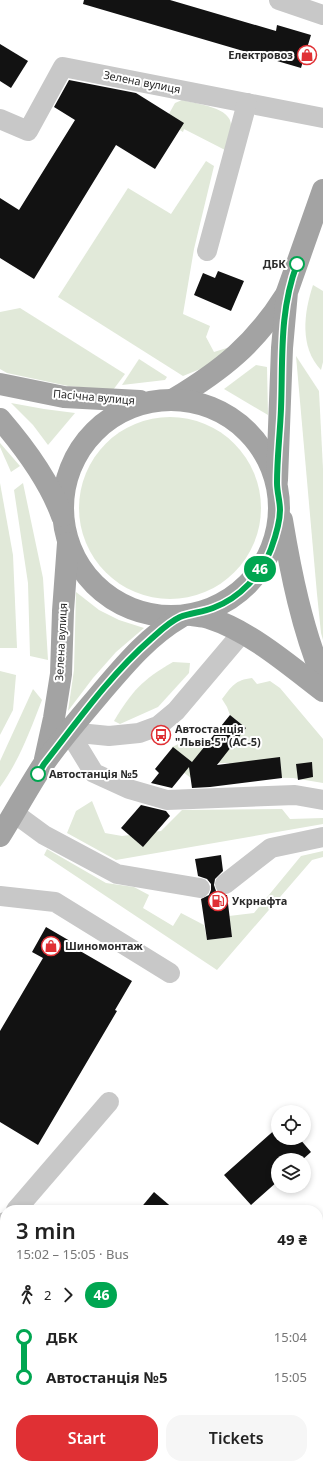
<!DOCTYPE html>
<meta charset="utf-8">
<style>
:root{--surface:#fff;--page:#f6f6f6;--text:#222;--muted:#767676;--accent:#e03034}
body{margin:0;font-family:"Noto Sans",sans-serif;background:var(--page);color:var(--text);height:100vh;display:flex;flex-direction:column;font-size:15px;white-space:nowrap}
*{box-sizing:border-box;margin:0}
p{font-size:13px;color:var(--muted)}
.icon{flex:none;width:22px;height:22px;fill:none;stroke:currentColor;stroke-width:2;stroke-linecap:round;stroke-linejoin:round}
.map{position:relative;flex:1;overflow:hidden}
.side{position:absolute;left:0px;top:1205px;width:323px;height:264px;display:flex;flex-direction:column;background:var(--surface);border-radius:16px 16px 0 0;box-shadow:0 2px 6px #0003}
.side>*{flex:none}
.badge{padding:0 8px;border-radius:13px;font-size:14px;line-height:26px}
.fabs{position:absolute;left:271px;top:1105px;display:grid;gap:8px}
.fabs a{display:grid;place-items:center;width:40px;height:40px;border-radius:50%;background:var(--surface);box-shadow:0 2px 6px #0003;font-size:20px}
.map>.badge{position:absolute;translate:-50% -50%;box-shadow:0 0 0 2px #fff}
.legs{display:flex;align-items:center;gap:6px;height:44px;padding:0 16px;font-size:13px}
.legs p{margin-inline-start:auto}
.head{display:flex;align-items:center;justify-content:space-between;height:68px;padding:0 16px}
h1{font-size:22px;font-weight:600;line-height:30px}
.cta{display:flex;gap:8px;margin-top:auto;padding:8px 16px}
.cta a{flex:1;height:46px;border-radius:16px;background:var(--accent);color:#fff;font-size:16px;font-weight:600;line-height:46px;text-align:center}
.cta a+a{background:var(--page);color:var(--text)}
ul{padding:0 16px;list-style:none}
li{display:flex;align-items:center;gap:14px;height:40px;font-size:15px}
li i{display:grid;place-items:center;width:6px;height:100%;margin:0 5px;background:currentColor}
li i::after{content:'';width:10px;height:10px;margin:-5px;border:3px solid;border-radius:50%;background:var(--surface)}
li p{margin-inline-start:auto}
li:first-child i{background:linear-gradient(#0000 50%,currentColor 0)}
li:last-child i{background:linear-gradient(currentColor 50%,#0000 0)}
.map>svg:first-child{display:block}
.green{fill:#e1e9d9}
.building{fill:#121212}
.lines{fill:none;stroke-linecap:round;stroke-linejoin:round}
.minor{stroke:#c8c8c8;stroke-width:20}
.major{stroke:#a3a3a3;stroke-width:22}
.line-1-casing{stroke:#fff;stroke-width:9}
.line-1{stroke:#00a651;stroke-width:6}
.stop-1-dot{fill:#fff;stroke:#00a651;stroke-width:2}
.labels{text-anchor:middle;stroke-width:4;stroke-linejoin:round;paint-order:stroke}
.poi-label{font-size:11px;font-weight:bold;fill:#2b2b2b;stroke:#fff;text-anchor:start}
.street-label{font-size:11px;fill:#2b2b2b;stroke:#fff}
.stop-label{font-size:11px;font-weight:bold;fill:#2b2b2b;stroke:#fff;text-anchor:end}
</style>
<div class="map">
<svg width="323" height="1469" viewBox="0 0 323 1469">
<rect width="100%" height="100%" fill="#fff"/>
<!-- green -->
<g class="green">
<path d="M 182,100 C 196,104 232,107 231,126 C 231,134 227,143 225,150 L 184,129 L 183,132 L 165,121 L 175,103 Z"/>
<path d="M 206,161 L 214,166 L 194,249 L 183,314 L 210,326 L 206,337 L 214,352 L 230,347 L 220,361 L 183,376 L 58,297 L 128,188 L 171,214 Z"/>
<path d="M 313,285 L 323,291 L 323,362 L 321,370 C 299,347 304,312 313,285 Z"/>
<path d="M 20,308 L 125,374 L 113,390 L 68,386 L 7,373 L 0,369 L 0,312 Z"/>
<path d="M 296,356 L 319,391 L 323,469 L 323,640 L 321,633 L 317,594 Z"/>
<path d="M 139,359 L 167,377 L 165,380 L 122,385 Z"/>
<path d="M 256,365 L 267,367 L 268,415 L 224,389 Z"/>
<path d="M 11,403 L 44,409 L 75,413 L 48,445 L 33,425 Z"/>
<circle cx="170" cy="508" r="91"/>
<path d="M 0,443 L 20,466 L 11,472 L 0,447 Z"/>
<path d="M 0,483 L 13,555 L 17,648 L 0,648 Z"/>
<path d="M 23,483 L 43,578 L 48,660 L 30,656 L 28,583 L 14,490 Z"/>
<path d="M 76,592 L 99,610 L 119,620 L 144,628 L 116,652 L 93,678 L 68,711 L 74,670 Z"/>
<path d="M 173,662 L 190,663 L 189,673 L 158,707 L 120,724 L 114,721 C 132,691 142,680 173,662 Z"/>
<path d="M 0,671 L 16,675 L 13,710 L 0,735 Z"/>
<path d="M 252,678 L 257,684 L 270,681 L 280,688 L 323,739 L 323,783 L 293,778 L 232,777 L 229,763 L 218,763 L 195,781 C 181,770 172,767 172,747 L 187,740 L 197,744 L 203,749 L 225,738 L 235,742 L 246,728 L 230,715 L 227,707 L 222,699 C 232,686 235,680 252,678 Z"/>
<path d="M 33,689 L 42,700 C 30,731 19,761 0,787 L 0,761 Z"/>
<path d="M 92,801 L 105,833 L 122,836 L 161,831 L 182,810 L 282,809 L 290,819 L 323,818 L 323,824 L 116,860 L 67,833 L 76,811 Z"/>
<path d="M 47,849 L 106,883 L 134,887 L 149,895 L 143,908 L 173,926 L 181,913 L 204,925 L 207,940 L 232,937 L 229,916 L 254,913 L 301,856 L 323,851 L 323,857 L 312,860 L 217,970 L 44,855 Z"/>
<path d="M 318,1305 L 323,1311 L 323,1469 L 270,1469 L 274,1464 L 318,1464 Z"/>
</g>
<!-- building -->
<g class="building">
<path d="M 84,0 L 170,0 L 276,31 L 277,25 L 311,35 L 301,68 L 83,4 Z"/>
<path d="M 0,44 L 28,61 L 11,88 L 0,81 Z"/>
<path d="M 69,80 L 136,93 L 184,123 L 155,169 L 116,145 L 34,279 L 0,258 L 0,198 L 19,210 L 75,120 L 54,107 Z"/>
<path d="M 218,271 L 244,281 L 231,311 L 194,295 L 203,273 L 215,278 Z"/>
<path d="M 230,715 L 246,728 L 217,765 L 280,757 L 282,778 L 210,787 L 192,788 L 189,767 L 172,788 L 151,783 L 159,773 L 155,769 L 173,747 L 192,762 Z"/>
<path d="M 312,762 L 313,777 L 298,780 L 296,764 Z"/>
<path d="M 141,805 L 166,811 L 170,816 L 143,847 L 121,828 Z"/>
<path d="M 221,855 L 223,871 L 215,879 L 214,885 L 216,891 L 221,895 L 227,895 L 232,937 L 207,940 L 201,899 L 209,895 L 211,890 L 211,884 L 207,879 L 198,876 L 195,859 Z"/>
<path d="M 46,927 L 70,941 L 68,944 L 132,981 L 115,1010 L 117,1011 L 38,1145 L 0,1122 L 0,1031 L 43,958 L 32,952 Z"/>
<path d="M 278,1127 L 278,1138 L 299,1138 L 311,1152 L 302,1160 L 278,1160 L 278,1181 L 251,1205 L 224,1175 Z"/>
<path d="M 154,1192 L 175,1210 L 139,1210 Z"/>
</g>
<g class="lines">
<!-- minor -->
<g class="minor">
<path d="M 279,0 L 323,15"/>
<path d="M 0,119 L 28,131 L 63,67 L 323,118"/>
<path d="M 207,251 L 247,103"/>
<path d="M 69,732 L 94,773 L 129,789 L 167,800 L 295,795 L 323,800"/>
<path d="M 69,732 L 109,736 L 139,733 L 158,726 L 176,711 L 242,633"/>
<path d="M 14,813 L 44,835 L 117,874 L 200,888"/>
<path d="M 225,884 L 271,848 L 323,837"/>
<path d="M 0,896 L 55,902 L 170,973"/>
<path d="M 16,1210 L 109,1102"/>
<path d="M 0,1228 L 5,1222"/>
<path d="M 0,1412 L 5,1416"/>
<path d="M 61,1464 L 67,1469"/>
<path d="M 152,1469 L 159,1464"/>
</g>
<!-- major -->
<g class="major">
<path d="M 0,384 L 64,397 L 140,401"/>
<path d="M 174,399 C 222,370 255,344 285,296"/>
<circle cx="171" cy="508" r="108"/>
<path d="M 0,419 C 25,448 49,480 62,516"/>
<path d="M 277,480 L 282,348 L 287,292 L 323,190"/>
<path d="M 282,520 C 291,574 302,628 323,679"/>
<path d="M 191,615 C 197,616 203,616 209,618 C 250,631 289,665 323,691"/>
<path d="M 45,759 L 54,718 L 61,674 L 63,611 L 68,543"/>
<path d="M 0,836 C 15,812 28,788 43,765 C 60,740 84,713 104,689 C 127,662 150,635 181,617"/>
</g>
</g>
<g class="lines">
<defs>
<path id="line-1" d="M 38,774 L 44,764 C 77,722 110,675 151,639 C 160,631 169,622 180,617 C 190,613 203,612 213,608 C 240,598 261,575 271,549 C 275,538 280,522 280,510 C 280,501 277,492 277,483 C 277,458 280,434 281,409 C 283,359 279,312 297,264"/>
</defs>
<!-- line-1 casing -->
<use href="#line-1" class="line-1-casing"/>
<!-- line-1 -->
<use href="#line-1" class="line-1"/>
</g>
<!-- icons -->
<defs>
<symbol id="shop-ring" viewBox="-11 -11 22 22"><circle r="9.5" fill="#fff" stroke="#e03034" stroke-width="1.5"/><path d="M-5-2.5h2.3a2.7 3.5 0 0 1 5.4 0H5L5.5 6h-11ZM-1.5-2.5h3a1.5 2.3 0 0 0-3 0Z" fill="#e03034"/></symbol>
<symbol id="bus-ring" viewBox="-11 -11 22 22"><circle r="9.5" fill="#fff" stroke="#e03034" stroke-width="1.5"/><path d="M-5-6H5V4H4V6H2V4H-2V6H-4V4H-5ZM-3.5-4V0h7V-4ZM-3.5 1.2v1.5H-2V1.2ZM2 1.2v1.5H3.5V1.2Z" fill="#e03034"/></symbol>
<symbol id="fuel-ring" viewBox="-11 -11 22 22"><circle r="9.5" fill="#fff" stroke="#e03034" stroke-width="1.5"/><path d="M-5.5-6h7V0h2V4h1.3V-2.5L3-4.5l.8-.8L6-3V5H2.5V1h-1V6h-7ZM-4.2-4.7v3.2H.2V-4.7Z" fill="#e03034"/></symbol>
</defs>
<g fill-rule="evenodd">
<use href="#shop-ring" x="296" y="44" width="22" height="22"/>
<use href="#bus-ring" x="150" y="724" width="22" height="22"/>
<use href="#fuel-ring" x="207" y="890" width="22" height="22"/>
<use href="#shop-ring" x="40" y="935" width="22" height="22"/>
</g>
<!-- markers -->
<g class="stop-1-dot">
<circle cx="297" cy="264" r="7"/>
<circle cx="38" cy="774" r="7"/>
</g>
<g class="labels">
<!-- poi labels -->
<g class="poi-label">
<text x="293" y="59" text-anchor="end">Електровоз</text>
<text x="175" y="733">Автостанція<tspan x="175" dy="13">"Львів-5" (АС-5)</tspan></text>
<text x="232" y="905">Укрнафта</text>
<text x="65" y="950">Шиномонтаж</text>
</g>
<!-- street labels -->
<g class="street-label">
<text transform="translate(142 82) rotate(11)" y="4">Зелена вулиця</text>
<text transform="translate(94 397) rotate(5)" y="4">Пасічна вулиця</text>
<text transform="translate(61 642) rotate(-87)" y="4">Зелена вулиця</text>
</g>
<!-- stop labels -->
<g class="stop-label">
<text x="286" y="268">ДБК</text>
<text x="49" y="778" text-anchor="start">Автостанція №5</text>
</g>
</g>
</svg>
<div class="fabs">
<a><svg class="icon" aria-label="locate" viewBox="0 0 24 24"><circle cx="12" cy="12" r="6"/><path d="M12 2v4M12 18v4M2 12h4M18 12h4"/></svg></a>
<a><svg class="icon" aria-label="layers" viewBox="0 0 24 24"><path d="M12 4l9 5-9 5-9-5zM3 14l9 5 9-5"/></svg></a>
</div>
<b class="badge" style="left:260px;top:569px;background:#00a651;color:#fff">46</b>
<section class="side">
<div class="head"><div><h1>3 min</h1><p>15:02 – 15:05 · Bus</p></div><b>49 ₴</b></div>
<div class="legs"><svg class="icon" aria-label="walk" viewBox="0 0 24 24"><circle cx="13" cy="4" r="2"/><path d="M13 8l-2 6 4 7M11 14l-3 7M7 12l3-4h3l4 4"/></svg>2<svg class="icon" aria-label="forward" viewBox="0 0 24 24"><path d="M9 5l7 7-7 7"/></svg><b class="badge" style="background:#00a651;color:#fff">46</b></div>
<ul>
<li><i style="color:#00a651"></i><b>ДБК</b><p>15:04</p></li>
<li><i style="color:#00a651"></i><b>Автостанція №5</b><p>15:05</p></li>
</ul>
<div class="cta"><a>Start</a><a>Tickets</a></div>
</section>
</div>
